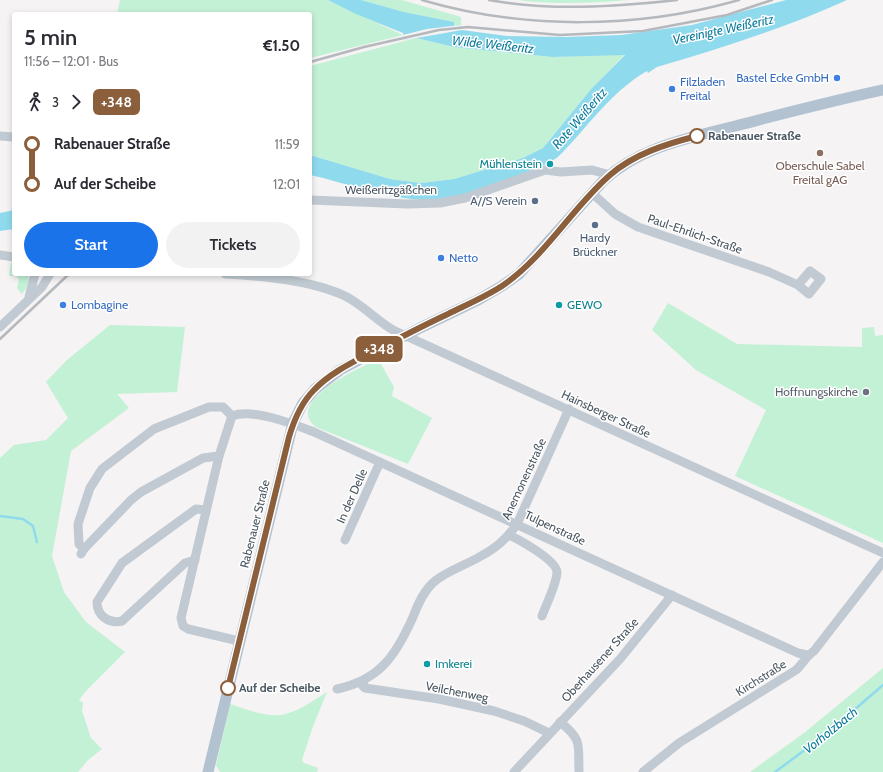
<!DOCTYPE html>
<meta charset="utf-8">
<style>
:root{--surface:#fff;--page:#f2f2f3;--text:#2b2b33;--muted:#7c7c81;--accent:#1a73e8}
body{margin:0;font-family:Cabin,sans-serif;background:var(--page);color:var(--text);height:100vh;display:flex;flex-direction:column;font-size:15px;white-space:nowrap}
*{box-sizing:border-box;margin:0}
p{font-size:13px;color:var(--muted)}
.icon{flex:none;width:22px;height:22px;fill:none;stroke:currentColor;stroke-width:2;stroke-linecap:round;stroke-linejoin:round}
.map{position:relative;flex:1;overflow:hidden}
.sheet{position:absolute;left:12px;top:12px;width:300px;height:264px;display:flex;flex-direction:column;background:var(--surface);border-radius:4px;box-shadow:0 2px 6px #0003}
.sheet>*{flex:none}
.badge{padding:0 8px;border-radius:6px;font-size:14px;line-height:26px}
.map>.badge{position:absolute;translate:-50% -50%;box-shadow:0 0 0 2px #fff}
.legs{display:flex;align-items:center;gap:6px;height:44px;padding:0 12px;font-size:13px}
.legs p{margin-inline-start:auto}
.overview{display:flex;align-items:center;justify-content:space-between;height:68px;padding:0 12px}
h1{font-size:22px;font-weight:600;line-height:30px}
.button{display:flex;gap:8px;margin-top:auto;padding:8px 12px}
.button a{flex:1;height:46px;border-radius:24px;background:var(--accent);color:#fff;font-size:16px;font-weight:600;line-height:46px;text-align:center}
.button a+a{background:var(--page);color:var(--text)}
ul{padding:0 12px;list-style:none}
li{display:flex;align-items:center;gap:14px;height:40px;font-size:15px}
li i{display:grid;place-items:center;width:6px;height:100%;margin:0 5px;background:currentColor}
li i::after{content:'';width:10px;height:10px;margin:-5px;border:3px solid;border-radius:50%;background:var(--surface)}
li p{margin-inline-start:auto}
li:first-child i{background:linear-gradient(#0000 50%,currentColor 0)}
li:last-child i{background:linear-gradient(currentColor 50%,#0000 0)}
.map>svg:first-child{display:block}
.green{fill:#c3f1d5}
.water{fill:#90daee}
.pier{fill:#f5f3f3}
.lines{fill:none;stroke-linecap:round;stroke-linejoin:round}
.stream{stroke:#90daee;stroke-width:2.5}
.minor{stroke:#c1cad2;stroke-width:9}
.major{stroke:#b3c2d1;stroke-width:11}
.rail{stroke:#b5b8bd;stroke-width:2.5}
.line-1-casing{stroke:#fff;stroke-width:9}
.line-1{stroke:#8b5e3c;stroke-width:6}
.shop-dot{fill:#3f7fe0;stroke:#fff;stroke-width:1.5}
.stop-1-dot{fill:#fff;stroke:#8b5e3c;stroke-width:2}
.education-dot{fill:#8d6e63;stroke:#fff;stroke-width:1.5}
.culture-dot{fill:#0f9aa8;stroke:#fff;stroke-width:1.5}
.service-dot{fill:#5c6f8a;stroke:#fff;stroke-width:1.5}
.worship-dot{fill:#6b7280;stroke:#fff;stroke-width:1.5}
.labels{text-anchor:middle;stroke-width:3;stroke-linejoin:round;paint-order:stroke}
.shop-label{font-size:12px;fill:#366cbe;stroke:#fff;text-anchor:start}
.stop-label{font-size:12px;font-weight:bold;fill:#4a5661;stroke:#fff;text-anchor:start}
.culture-label{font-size:12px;fill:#0d838f;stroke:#fff;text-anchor:start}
.education-label{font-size:12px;fill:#785e54;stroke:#fff}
.street-label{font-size:12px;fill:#4a5661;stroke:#fff}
.service-label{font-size:12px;fill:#4e5e75;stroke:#fff;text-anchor:end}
.worship-label{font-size:12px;fill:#5b616d;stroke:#fff;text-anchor:end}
.water-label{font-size:13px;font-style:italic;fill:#0c7c9b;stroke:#fff}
</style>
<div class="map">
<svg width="883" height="772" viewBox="0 0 883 772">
<rect width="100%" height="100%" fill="#f5f3f3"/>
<!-- green -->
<g class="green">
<path d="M 120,0 L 328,0 L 403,35 L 310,58 L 310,14 L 117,14 Z"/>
<path d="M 361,0 L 402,0 L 461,17 L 461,25 L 454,26 L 454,22 L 404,12 Z"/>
<path d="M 518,0 L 629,0 C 592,3 555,5 518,0 Z"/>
<path d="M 416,38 L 454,47 L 552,57 L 625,54 L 592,88 L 543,148 L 523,158 L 454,179 L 421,183 L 390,179 L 310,155 L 310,66 Z"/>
<path d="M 11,263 L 14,264 L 14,274 L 28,274 C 30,282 27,288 22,294 L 17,288 L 19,279 L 16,276 L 9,276 Z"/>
<path d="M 668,303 L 737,344 L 862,347 L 862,328 L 874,327 L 875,336 L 883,335 L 883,543 L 735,476 L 766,410 L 696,370 L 652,330 Z"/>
<path d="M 110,325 L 185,327 L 177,392 L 117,394 L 129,408 L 71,451 L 52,556 L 64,592 L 86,622 L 125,652 L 85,692 L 79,700 L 83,703 L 82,711 L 91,738 L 102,749 L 88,760 L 78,772 L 0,772 L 0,458 L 14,445 L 46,440 L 68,418 L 46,382 L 67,360 Z"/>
<path d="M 378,359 L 394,387 L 392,396 L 432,418 L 408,464 L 316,427 C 283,401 362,367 378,359 Z"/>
<path d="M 883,668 L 883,772 L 750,772 L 804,733 Z"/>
<path d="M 327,692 L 312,729 L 302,760 L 304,763 L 318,768 L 317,772 L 220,772 L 216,765 L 230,704 C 279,721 284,720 327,692 Z"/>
</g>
<!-- water -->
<g class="water">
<path d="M 328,0 L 361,0 L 404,12 L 454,22 L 454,26 L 461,25 L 462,30 L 507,36 L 566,37 L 621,35 L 692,25 L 786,0 L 847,0 C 785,28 722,48 657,67 L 648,73 L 647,71 C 611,92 590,124 562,153 C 551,165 531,170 516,176 C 491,187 465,196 438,199 C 400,204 348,183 310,175 L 310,155 L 390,179 L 421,183 L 454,179 L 523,158 L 543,148 L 592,88 L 625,55 L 552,57 L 454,47 L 416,38 L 405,40 L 403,33 L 356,14 Z"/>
<path d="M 14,210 L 14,229 L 0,231 L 0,213 Z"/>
</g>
<!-- pier -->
<path class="pier" d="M 461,25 L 462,30 L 405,40 L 403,35 L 427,29 Z"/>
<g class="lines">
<!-- stream -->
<g class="stream">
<path d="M 0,516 L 23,519 L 33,526 L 37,542"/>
<path d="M 775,772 L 825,735 L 883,685"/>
</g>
<!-- minor -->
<g class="minor">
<path d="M 0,136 L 14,137"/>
<path d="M 592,193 L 615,214 L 638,227 L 769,272 L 798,285 L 809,294 L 821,279 L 810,271 L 798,285"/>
<path d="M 310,200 L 408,204 L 440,203 L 465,198 L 545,170 L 561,172 L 592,170 L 610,175"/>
<path d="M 0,255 L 14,257"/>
<path d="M 225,274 C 262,276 311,280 345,296 C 363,305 376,320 393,330 L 883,553"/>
<path d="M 29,297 L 35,274"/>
<path d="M 0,327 L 42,287 L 50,274"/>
<path d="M 509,535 C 520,540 556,560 557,572 C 557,583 546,605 542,616"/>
<path d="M 345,540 L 380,462"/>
<path d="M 84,549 L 79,544 L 78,524 L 90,488 L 102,469 L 154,429 L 209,407 L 223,407 L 232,416"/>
<path d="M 81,554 L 84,549 L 131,500 L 141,492 L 203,458 L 219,456"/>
<path d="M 195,560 L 185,563 L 122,621 C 109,624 97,616 97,602 L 122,563 L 196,509 L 206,510"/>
<path d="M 239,641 L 188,629 L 183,626 L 181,618 L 219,456 L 232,416 C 253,408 293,424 314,432 L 798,653 L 807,655"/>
<path d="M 364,681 L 362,685 L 365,688 L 439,699 L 494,711 L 524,721 L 549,733"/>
<path d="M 337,689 C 380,680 396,655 413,617 C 418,604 424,590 435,581 C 449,570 466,565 481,556 C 495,549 508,537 517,524 L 569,409"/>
<path d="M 560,722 C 583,740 578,745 579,772"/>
<path d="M 514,772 L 620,659 L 672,595"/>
<path d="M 643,772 L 679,743 L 796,670 C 803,664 806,656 814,651 L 883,562"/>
</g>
<!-- major -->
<path class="major" d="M 208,772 L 293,423 L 303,403 L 315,389 L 340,370 L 420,328 L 478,300 L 502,286 L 519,274 L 603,181 C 642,145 694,137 743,124 C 790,112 836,100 883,90"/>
<!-- rail -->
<g class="rail">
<path d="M 422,0 C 523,30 638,29 739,0"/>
<path d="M 489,0 C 551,11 614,7 677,0"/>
<path d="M 310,62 L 364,47 L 439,30 L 468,27 L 560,35 L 643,31 L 727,15 L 772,0"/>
<path d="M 0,339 L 69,274"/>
</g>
</g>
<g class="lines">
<defs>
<path id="line-1" d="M 228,688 L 289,437 C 294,420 301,403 314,390 C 329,374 351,363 370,353 C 396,340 422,326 448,314 C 466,305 485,297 502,286 C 545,257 571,209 610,175 C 634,154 666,144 697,136"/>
</defs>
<!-- line-1 casing -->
<use href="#line-1" class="line-1-casing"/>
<!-- line-1 -->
<use href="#line-1" class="line-1"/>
</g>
<!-- markers -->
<g class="shop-dot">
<circle cx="837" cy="78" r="4"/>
<circle cx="672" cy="89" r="4"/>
<circle cx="441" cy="258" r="4"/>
<circle cx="63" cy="305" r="4"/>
</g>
<g class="stop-1-dot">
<circle cx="697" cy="136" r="7"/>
<circle cx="228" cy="688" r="7"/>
</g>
<circle class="education-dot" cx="820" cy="153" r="4"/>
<g class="culture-dot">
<circle cx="550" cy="164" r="4"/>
<circle cx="559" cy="305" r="4"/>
<circle cx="427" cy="664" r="4"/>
</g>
<g class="service-dot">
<circle cx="535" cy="201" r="4"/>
<circle cx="595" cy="225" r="4"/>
</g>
<circle class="worship-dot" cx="866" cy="392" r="4"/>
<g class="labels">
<!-- shop labels -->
<g class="shop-label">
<text x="829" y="82" text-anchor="end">Bastel Ecke GmbH</text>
<text x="680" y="86">Filzladen<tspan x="680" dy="14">Freital</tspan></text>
<text x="449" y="262">Netto</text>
<text x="71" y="309">Lombagine</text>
</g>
<!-- stop labels -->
<g class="stop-label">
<text x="708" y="140">Rabenauer Straße</text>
<text x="239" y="692">Auf der Scheibe</text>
</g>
<!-- culture labels -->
<g class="culture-label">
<text x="542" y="168" text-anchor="end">Mühlenstein</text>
<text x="567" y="309">GEWO</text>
<text x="435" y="668">Imkerei</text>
</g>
<!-- education labels -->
<g class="education-label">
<text x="820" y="170">Oberschule Sabel<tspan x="820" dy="14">Freital gAG</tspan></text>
</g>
<!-- street labels -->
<g class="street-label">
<text x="391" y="194">Weißeritzgäßchen</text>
<text transform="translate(695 234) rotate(19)" y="4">Paul-Ehrlich-Straße</text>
<text transform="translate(606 414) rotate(25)" y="4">Hainsberger Straße</text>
<text transform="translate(524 479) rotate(-65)" y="4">Anemonenstraße</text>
<text transform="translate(352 496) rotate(-66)" y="4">In der Delle</text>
<text transform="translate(255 524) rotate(-76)" y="4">Rabenauer Straße</text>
<text transform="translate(555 528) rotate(25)" y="4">Tulpenstraße</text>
<text transform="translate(600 660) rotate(-48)" y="4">Oberhausener Straße</text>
<text transform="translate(761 678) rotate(-32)" y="4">Kirchstraße</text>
<text transform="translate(457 692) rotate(11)" y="4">Veilchenweg</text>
</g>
<!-- service labels -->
<g class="service-label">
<text x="527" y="205">A//S Verein</text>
<text x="595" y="242" text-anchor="middle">Hardy<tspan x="595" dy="14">Brückner</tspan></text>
</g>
<!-- worship labels -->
<g class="worship-label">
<text x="858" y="396">Hoffnungskirche</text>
</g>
<!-- water labels -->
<g class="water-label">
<text transform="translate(723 29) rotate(-12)" y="5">Vereinigte Weißeritz</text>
<text transform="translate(493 44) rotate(6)" y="5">Wilde Weißeritz</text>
<text transform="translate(579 118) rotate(-49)" y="5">Rote Weißeritz</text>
<text transform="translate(830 730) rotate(-39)" y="5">Vorholzbach</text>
</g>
</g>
</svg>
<b class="badge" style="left:379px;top:349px;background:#8b5e3c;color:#fff">+348</b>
<section class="sheet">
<div class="overview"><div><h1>5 min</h1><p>11:56 – 12:01 · Bus</p></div><b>€1.50</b></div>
<div class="legs"><svg class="icon" aria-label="walk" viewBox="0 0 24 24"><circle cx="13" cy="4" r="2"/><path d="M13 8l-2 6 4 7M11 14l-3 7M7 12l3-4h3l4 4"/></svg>3<svg class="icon" aria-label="forward" viewBox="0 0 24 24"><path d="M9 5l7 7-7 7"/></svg><b class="badge" style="background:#8b5e3c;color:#fff">+348</b></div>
<ul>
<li><i style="color:#8b5e3c"></i><b>Rabenauer Straße</b><p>11:59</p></li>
<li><i style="color:#8b5e3c"></i><b>Auf der Scheibe</b><p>12:01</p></li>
</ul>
<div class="button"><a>Start</a><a>Tickets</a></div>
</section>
</div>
